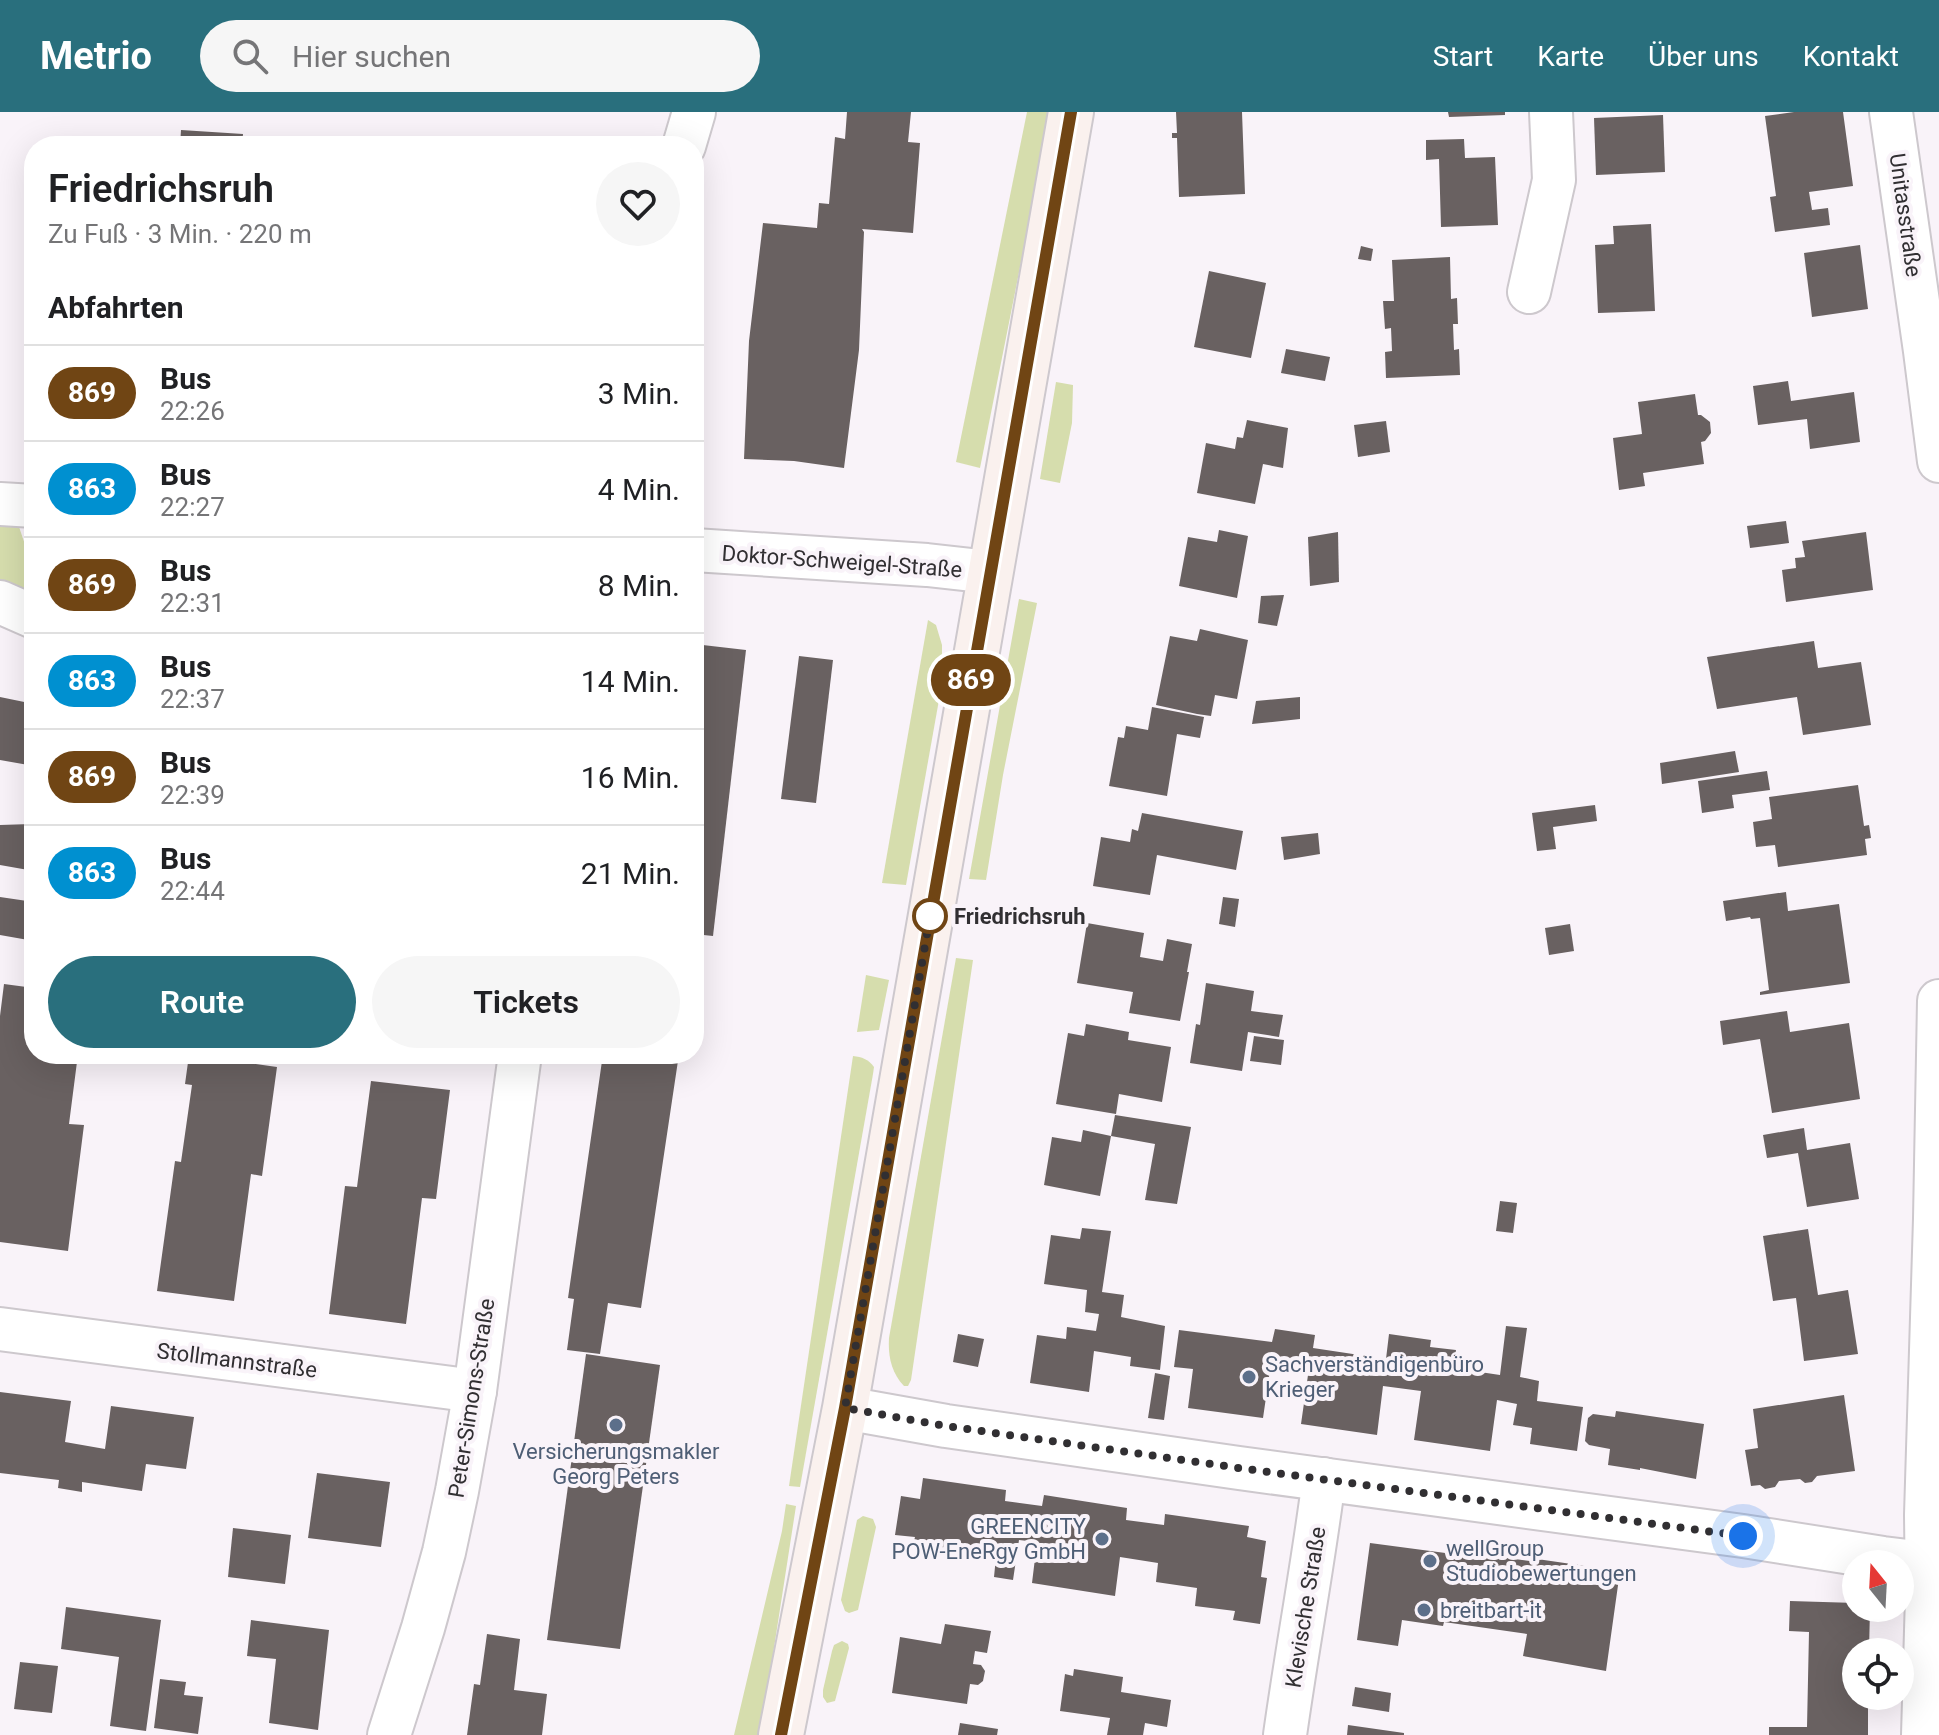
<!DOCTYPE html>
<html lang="de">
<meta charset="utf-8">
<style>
:root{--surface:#fff;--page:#f6f6f6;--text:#202124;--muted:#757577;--line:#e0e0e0;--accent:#296f7d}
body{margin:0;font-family:Roboto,sans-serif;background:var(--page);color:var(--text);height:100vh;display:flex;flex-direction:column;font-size:30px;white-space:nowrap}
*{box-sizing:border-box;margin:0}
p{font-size:26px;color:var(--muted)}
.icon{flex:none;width:44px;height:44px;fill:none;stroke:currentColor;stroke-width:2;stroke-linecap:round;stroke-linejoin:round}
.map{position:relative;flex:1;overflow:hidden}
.panel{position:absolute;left:24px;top:24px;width:680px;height:928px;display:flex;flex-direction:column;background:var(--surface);border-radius:32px;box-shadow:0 8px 32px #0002}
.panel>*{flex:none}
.badge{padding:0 16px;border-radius:26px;font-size:28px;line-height:52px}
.needle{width:52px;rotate:342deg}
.controls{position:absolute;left:1842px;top:1438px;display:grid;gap:16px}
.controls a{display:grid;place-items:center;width:72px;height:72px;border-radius:50%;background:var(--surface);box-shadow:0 8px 32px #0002;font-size:40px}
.you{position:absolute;width:40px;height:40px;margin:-20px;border:6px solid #fff;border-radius:50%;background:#1a73e8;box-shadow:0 0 0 12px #1a73e833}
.map>.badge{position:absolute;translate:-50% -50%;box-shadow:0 0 0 4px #fff}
h2{padding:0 24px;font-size:30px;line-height:72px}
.round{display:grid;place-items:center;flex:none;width:84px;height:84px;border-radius:42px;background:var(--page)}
.overview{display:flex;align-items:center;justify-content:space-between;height:136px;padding:0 24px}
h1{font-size:38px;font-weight:600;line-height:60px}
.action{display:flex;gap:16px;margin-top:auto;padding:16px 24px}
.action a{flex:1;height:92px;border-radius:48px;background:var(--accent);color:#fff;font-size:32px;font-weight:600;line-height:92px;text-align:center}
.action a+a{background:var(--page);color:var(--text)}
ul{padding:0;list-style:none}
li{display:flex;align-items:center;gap:24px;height:96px;padding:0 24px;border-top:2px solid var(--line)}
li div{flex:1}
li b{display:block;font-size:30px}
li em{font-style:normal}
li .badge{min-width:88px;font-weight:700;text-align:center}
header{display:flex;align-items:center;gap:48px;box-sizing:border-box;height:112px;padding:0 40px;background:var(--accent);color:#fff}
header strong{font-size:38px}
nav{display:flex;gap:44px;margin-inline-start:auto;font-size:28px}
.search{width:560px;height:72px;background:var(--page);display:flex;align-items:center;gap:20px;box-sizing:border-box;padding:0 28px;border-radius:44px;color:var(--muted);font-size:30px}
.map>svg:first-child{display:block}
.green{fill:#d6ddad}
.building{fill:#696161}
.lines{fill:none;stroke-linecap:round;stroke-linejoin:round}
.minor-casing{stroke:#cdc8cd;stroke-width:46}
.secondary-casing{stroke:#cdc8cd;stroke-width:48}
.minor{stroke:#fff;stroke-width:42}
.secondary{stroke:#faf1ee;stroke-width:44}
.line-casing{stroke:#fff;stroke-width:18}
.line{stroke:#704514;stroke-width:12}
.walk{stroke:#312f32;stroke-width:8;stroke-dasharray:0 14.4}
.stop-dot{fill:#fff;stroke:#704514;stroke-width:4}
.service-dot{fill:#5c6f8a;stroke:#f9f3f9;stroke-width:3}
.labels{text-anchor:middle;stroke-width:8;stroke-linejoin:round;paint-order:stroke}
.street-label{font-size:22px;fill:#312f32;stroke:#f9f3f9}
.stop-label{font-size:22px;font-weight:bold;fill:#312f32;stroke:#f9f3f9;text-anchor:start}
.service-label{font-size:22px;fill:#4e5e75;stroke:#f9f3f9;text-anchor:start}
</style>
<header>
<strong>Metrio</strong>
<div class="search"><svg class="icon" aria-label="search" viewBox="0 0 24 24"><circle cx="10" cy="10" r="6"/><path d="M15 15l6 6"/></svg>Hier suchen</div>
<nav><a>Start</a><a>Karte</a><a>Über uns</a><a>Kontakt</a></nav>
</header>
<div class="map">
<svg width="1939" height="1623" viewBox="0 0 1939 1623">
<rect width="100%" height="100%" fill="#f9f3f9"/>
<!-- green -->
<g class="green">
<path d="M 1027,0 L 1051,0 L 980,356 L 956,350 Z"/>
<path d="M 1056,270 L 1073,273 L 1072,311 L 1060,371 L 1040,367 Z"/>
<path d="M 0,408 L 17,409 L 34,459 L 34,488 L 0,471 Z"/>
<path d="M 1019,487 L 1037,491 L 1003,663 L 986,768 L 969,767 Z"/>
<path d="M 928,508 L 936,513 L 942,533 L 942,571 L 906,773 L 882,771 Z"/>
<path d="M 956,846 L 973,848 L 911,1268 L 908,1274 L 904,1274 C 891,1260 888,1244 889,1226 Z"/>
<path d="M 866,863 L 889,868 L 879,918 L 857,920 Z"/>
<path d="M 853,944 C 862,945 868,947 874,955 L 873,962 L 800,1375 L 789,1374 Z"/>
<path d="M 786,1392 L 796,1394 L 769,1568 L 759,1623 L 734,1623 L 782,1419 Z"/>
<path d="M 863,1404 L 873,1407 L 876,1415 L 858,1498 L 849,1501 L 845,1499 L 841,1488 L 857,1408 Z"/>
<path d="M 842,1529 L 848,1532 L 849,1536 L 835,1589 L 827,1591 L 823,1585 L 823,1578 L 832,1539 L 834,1533 Z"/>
</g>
<!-- building -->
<g class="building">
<path d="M 847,0 L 911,0 L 908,30 L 920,31 L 913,121 L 862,117 L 864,120 L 859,238 L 844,356 L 794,349 L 744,347 L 749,229 L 763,111 L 817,116 L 819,91 L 829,92 L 835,25 L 845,27 Z"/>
<path d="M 1176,0 L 1242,0 L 1245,82 L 1179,85 L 1177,26 L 1172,26 L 1172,21 L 1177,21 Z"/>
<path d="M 1448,0 L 1505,0 L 1505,3 L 1449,5 Z"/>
<path d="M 1794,0 L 1843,0 L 1853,74 L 1809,80 L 1812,98 L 1828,96 L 1830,113 L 1775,120 L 1770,85 L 1776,84 L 1765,4 Z"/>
<path d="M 1663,3 L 1665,60 L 1596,63 L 1594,6 Z"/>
<path d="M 181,18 L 243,22 L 242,34 L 180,34 Z"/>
<path d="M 1464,27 L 1465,46 L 1495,45 L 1498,113 L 1441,115 L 1439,47 L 1426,48 L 1426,28 Z"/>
<path d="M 1651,112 L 1655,199 L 1598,201 L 1595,133 L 1614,132 L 1613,114 Z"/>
<path d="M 1860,133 L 1868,197 L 1812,205 L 1804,141 Z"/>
<path d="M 1361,134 L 1373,137 L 1371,149 L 1358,147 Z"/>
<path d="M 1450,145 L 1451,187 L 1457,186 L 1458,212 L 1453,212 L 1454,238 L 1459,237 L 1460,263 L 1386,266 L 1385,240 L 1392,239 L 1391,216 L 1385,217 L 1383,189 L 1394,189 L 1392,148 Z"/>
<path d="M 1209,159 L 1266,171 L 1251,246 L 1194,235 Z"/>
<path d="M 1286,237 L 1330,245 L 1325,269 L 1281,261 Z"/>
<path d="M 1788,269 L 1791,289 L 1854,280 L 1860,330 L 1810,337 L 1807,307 L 1758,313 L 1753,274 Z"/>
<path d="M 1695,282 L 1698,303 L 1701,303 L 1710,310 L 1711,321 L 1705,329 L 1701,330 L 1704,352 L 1643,361 L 1645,374 L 1619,378 L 1613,326 L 1642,322 L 1638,290 Z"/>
<path d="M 1247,308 L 1288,316 L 1283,356 L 1263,352 L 1255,392 L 1197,381 L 1206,331 L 1235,337 L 1237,325 L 1243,326 Z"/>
<path d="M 1386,309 L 1390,340 L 1358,345 L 1354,313 Z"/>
<path d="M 1786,409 L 1789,431 L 1750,436 L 1747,414 Z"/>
<path d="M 1219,418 L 1248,424 L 1237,486 L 1179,474 L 1188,425 L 1217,430 Z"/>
<path d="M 1338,420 L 1339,470 L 1310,474 L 1308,425 Z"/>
<path d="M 1866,420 L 1873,478 L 1786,490 L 1782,458 L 1796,456 L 1795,446 L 1805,445 L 1802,429 Z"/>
<path d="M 1284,483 L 1277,514 L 1258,511 L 1261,484 Z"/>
<path d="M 1200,517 L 1248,528 L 1237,587 L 1215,583 L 1211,604 L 1197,602 L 1156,593 L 1170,524 L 1197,529 Z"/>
<path d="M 1814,529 L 1818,556 L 1861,550 L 1871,613 L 1803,623 L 1797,585 L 1717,597 L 1707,545 Z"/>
<path d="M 694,532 L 746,538 L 713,824 L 694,822 Z"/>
<path d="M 799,544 L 833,548 L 816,691 L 781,687 Z"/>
<path d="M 0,585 L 34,592 L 34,654 L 0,648 Z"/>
<path d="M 1300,585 L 1300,607 L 1252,612 L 1256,589 Z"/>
<path d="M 1152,595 L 1204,605 L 1200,626 L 1177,622 L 1167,684 L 1109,674 L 1118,625 L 1124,626 L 1126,614 L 1148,618 Z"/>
<path d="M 1735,639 L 1739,660 L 1662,672 L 1660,651 Z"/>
<path d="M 1767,659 L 1770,678 L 1732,683 L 1734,696 L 1702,701 L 1698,669 Z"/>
<path d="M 1858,673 L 1864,714 L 1869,713 L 1871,726 L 1865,727 L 1867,743 L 1778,755 L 1775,733 L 1756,735 L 1753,710 L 1772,707 L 1769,685 Z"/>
<path d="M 1595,693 L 1597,709 L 1553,715 L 1556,737 L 1537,739 L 1532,701 Z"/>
<path d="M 1142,701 L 1243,719 L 1236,758 L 1157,743 L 1150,783 L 1093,774 L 1101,725 L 1130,730 L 1132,717 L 1138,719 Z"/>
<path d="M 31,712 L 31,720 L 34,720 L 34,759 L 0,753 L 0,713 Z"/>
<path d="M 1318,721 L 1320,742 L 1284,748 L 1281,725 Z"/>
<path d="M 1786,780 L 1788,799 L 1839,792 L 1850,871 L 1760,883 L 1760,880 L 1769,878 L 1760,806 L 1751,807 L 1750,805 L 1726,809 L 1723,789 Z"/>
<path d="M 0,785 L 34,790 L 34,829 L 0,823 Z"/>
<path d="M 1223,785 L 1239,787 L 1235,815 L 1219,812 Z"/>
<path d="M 1087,811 L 1144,821 L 1140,845 L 1163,849 L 1167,827 L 1192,832 L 1187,860 L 1189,860 L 1180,909 L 1129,901 L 1133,880 L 1077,871 Z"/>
<path d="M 1570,812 L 1574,839 L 1549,843 L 1545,816 Z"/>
<path d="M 1206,871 L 1254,879 L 1251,899 L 1283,903 L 1279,925 L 1248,920 L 1242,959 L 1190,951 L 1196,912 L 1200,913 Z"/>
<path d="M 4,872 L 34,876 L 34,942 L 78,942 L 69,1012 L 84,1013 L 68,1139 L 0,1130 L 0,904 Z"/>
<path d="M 1787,899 L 1790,920 L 1849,911 L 1860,987 L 1772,1001 L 1760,927 L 1723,933 L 1720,909 Z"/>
<path d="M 1086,912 L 1129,920 L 1128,928 L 1171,935 L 1162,990 L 1119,982 L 1116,1002 L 1056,992 L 1068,921 L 1084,924 Z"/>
<path d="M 1254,924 L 1284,928 L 1281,953 L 1250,949 Z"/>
<path d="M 603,942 L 679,942 L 641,1196 L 608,1191 L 600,1242 L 567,1238 L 574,1187 L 568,1186 Z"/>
<path d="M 189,943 L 277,955 L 262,1064 L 251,1062 L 234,1189 L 157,1179 L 175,1049 L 181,1050 L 192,973 L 185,972 Z"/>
<path d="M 371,969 L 450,978 L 436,1087 L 422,1086 L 406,1212 L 329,1202 L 345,1074 L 357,1075 Z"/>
<path d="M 1115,1003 L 1191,1015 L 1177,1092 L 1145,1088 L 1155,1032 L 1111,1024 Z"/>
<path d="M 1804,1016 L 1807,1038 L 1850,1031 L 1859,1087 L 1807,1095 L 1798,1041 L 1767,1046 L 1763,1023 Z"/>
<path d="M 1083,1018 L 1111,1024 L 1100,1084 L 1044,1073 L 1052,1025 L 1081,1030 Z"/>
<path d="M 1500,1089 L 1517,1091 L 1513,1121 L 1496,1119 Z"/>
<path d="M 1082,1116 L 1111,1119 L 1102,1180 L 1124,1183 L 1121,1205 L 1165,1214 L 1160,1258 L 1130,1254 L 1131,1245 L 1094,1239 L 1089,1280 L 1030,1271 L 1037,1223 L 1066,1227 L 1067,1215 L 1096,1219 L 1099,1202 L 1085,1200 L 1087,1178 L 1044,1172 L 1051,1123 L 1080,1127 Z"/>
<path d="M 1808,1117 L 1818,1183 L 1848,1178 L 1858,1242 L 1804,1249 L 1796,1186 L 1773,1189 L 1763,1124 Z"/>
<path d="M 1506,1214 L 1527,1216 L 1520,1265 L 1539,1269 L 1537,1289 L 1583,1295 L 1577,1339 L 1530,1332 L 1532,1316 L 1513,1313 L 1517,1292 L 1497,1288 L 1490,1339 L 1414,1328 L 1421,1279 L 1383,1274 L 1377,1323 L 1301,1312 L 1308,1263 L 1270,1258 L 1263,1306 L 1188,1296 L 1193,1257 L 1174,1255 L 1179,1218 L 1272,1230 L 1275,1217 L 1315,1223 L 1313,1236 L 1386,1247 L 1389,1222 L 1431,1228 L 1430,1235 L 1456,1238 L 1453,1256 L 1500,1263 Z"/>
<path d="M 958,1222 L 984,1227 L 978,1255 L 953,1250 Z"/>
<path d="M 586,1242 L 660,1253 L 620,1537 L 547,1528 Z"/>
<path d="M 1155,1261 L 1170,1264 L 1164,1308 L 1148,1306 Z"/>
<path d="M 0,1280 L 71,1289 L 65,1330 L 105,1337 L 111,1294 L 194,1305 L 186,1357 L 146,1352 L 142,1379 L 82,1370 L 82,1380 L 58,1376 L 59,1368 L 0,1361 Z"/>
<path d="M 1844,1283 L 1855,1359 L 1817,1364 L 1812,1370 L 1805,1371 L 1800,1367 L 1779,1369 L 1775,1375 L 1765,1377 L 1760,1373 L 1751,1374 L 1745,1338 L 1758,1336 L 1753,1297 Z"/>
<path d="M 1616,1299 L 1704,1312 L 1696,1367 L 1640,1356 L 1640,1358 L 1608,1353 L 1610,1337 L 1589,1333 L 1585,1329 L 1588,1306 L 1593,1302 L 1615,1305 Z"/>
<path d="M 317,1361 L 390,1370 L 381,1435 L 308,1426 Z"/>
<path d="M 923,1366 L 1006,1378 L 1005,1389 L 1042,1394 L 1044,1383 L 1127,1396 L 1126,1408 L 1164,1413 L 1165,1402 L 1249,1414 L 1247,1425 L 1266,1429 L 1261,1465 L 1267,1466 L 1260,1512 L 1233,1508 L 1235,1499 L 1195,1494 L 1197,1476 L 1156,1470 L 1158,1451 L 1120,1445 L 1115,1484 L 1032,1471 L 1037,1430 L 1019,1428 L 1013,1468 L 994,1465 L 996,1445 L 913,1433 L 915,1425 L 895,1423 L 901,1384 L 920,1387 Z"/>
<path d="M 233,1416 L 291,1423 L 285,1472 L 228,1465 Z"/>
<path d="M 1370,1431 L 1453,1442 L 1454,1439 L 1537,1450 L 1537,1447 L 1620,1459 L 1606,1559 L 1523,1544 L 1527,1522 L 1444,1510 L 1443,1514 L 1402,1508 L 1398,1534 L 1357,1528 Z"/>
<path d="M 1790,1489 L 1856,1491 L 1856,1496 L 1870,1496 L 1869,1540 L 1856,1540 L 1856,1584 L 1868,1584 L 1868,1623 L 1769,1623 L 1769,1615 L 1807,1615 L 1809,1520 L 1789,1519 Z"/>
<path d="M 66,1495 L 161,1508 L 146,1619 L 110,1614 L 119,1545 L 61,1537 Z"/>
<path d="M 251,1508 L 329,1518 L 318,1618 L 269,1611 L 276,1547 L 247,1544 Z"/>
<path d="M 945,1512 L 991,1519 L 987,1541 L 975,1539 L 973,1552 L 981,1553 L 985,1559 L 983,1569 L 978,1573 L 970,1572 L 967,1592 L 892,1581 L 900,1525 L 941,1532 Z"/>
<path d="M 487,1522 L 520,1527 L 514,1578 L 547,1582 L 542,1623 L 467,1623 L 474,1572 L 480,1573 Z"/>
<path d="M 20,1550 L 58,1554 L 52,1601 L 14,1597 Z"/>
<path d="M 1074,1557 L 1123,1565 L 1121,1580 L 1171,1588 L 1167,1615 L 1145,1611 L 1143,1623 L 1107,1623 L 1110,1606 L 1060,1599 L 1065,1562 L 1073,1564 Z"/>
<path d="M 160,1567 L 186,1570 L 184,1583 L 203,1585 L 198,1622 L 154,1616 Z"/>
<path d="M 1355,1575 L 1391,1581 L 1389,1600 L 1352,1594 Z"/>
<path d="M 960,1611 L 998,1617 L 997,1623 L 958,1623 Z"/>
<path d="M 1348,1613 L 1404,1621 L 1404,1623 L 1347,1623 Z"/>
</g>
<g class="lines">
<defs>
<g id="minor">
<path d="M 1891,0 L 1925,239 L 1939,349"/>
<path d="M 684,34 L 694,0"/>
<path d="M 1529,180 L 1554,68 L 1551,0"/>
<path d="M 0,392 L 34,394"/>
<path d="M 694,438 L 927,453 L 990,460"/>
<path d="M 0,490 L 34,505"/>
<path d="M 0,1217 L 475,1279"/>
<path d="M 845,1296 L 946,1314 L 1239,1356 L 1743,1424 L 1883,1446 L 1939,1453"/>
<path d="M 389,1623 L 423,1516 L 444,1440 L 457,1379 L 475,1279 L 520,942"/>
<path d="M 1285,1623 C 1297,1537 1313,1453 1324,1367"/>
<path d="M 1923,1623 L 1927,1484 L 1926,1403 L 1935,1107 L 1939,889"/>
</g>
<path id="secondary" d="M 781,1623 L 845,1296 L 1071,0"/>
</defs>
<!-- minor casing -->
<use href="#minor" class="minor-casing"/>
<!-- secondary casing -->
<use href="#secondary" class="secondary-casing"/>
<!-- minor -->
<use href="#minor" class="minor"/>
<!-- secondary -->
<use href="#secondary" class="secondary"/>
</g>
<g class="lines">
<defs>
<path id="line" d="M 781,1623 L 845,1296 L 1071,0"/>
</defs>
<!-- line casing -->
<use href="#line" class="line-casing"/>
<!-- line -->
<use href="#line" class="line"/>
<!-- walk -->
<path class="walk" d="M 930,804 L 931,799 L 845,1296 L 946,1314 L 1239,1356 L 1743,1424"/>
</g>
<!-- markers -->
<circle class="stop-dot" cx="930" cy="804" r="16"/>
<g class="service-dot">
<circle cx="1249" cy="1265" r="8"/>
<circle cx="616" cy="1313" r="8"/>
<circle cx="1102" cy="1427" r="8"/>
<circle cx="1430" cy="1449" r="8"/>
<circle cx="1424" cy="1498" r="8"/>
</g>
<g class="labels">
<!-- street labels -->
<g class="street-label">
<text transform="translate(1906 103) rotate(82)" y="8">Unitasstraße</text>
<text transform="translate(842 449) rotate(4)" y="8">Doktor-Schweigel-Straße</text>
<text transform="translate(237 1248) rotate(7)" y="8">Stollmannstraße</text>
<text transform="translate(471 1286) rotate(-81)" y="8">Peter-Simons-Straße</text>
<text transform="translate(1305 1495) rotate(-81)" y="8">Klevische Straße</text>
</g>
<!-- stop labels -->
<g class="stop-label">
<text x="954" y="812">Friedrichsruh</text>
</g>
<!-- service labels -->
<g class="service-label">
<text x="1265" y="1260">Sachverständigenbüro<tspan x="1265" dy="25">Krieger</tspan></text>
<text x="616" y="1347" text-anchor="middle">Versicherungsmakler<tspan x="616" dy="25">Georg Peters</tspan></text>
<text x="1086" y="1422" text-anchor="end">GREENCITY<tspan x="1086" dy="25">POW-EneRgy GmbH</tspan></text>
<text x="1446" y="1444">wellGroup<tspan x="1446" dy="25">Studiobewertungen</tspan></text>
<text x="1440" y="1506">breitbart-it</text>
</g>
</g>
</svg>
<div class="controls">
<a><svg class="needle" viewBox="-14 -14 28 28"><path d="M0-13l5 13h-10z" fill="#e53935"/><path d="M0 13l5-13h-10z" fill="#757577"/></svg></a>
<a><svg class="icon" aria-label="locate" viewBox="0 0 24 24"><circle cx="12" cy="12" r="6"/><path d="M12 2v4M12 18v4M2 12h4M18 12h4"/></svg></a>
</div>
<div class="you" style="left:1743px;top:1424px"></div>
<b class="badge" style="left:971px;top:568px;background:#704514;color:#fff">869</b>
<section class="panel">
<div class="overview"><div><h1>Friedrichsruh</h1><p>Zu Fuß · 3 Min. · 220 m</p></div><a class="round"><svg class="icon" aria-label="heart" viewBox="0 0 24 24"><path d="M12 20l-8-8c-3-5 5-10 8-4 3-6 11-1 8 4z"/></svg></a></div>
<h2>Abfahrten</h2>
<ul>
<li><span class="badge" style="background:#704514;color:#fff">869</span><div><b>Bus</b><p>22:26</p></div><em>3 Min.</em></li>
<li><span class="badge" style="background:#0090d0;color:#fff">863</span><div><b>Bus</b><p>22:27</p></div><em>4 Min.</em></li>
<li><span class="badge" style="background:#704514;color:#fff">869</span><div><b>Bus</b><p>22:31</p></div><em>8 Min.</em></li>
<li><span class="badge" style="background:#0090d0;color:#fff">863</span><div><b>Bus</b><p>22:37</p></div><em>14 Min.</em></li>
<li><span class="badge" style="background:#704514;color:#fff">869</span><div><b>Bus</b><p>22:39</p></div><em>16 Min.</em></li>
<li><span class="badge" style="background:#0090d0;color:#fff">863</span><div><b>Bus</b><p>22:44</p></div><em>21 Min.</em></li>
</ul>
<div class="action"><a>Route</a><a>Tickets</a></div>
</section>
</div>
